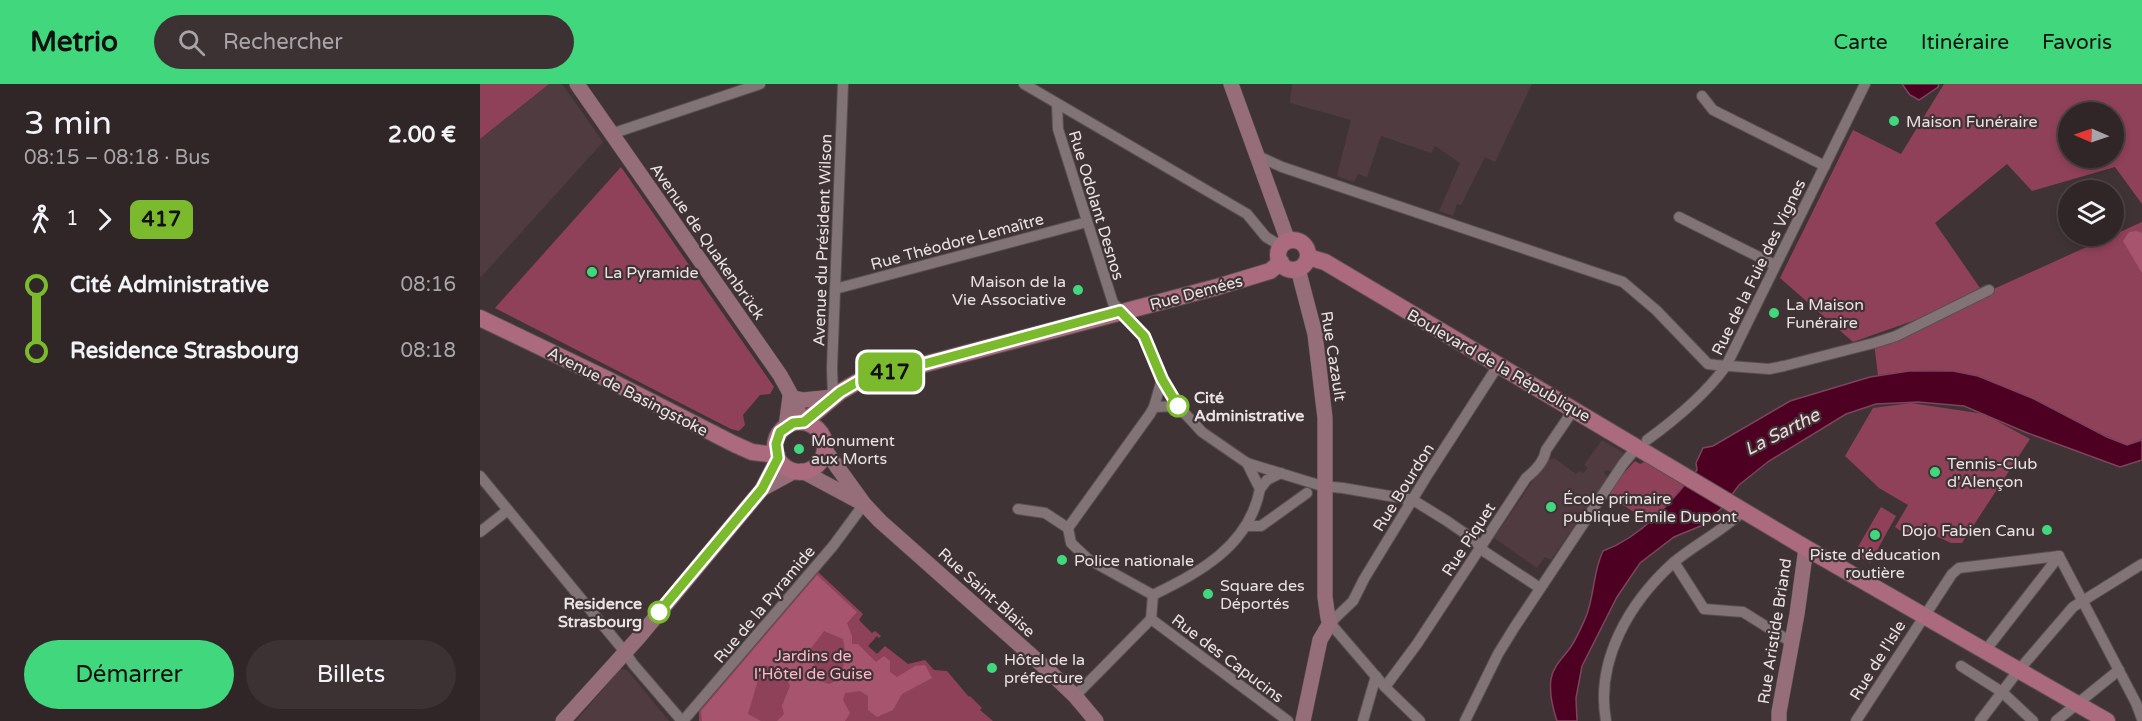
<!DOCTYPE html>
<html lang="fr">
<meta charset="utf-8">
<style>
:root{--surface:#302628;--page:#3c3234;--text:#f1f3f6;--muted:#a8a5a8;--line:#4b4345;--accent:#41d77c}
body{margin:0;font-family:"Varela Round",sans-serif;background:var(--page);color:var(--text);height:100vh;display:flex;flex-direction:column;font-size:22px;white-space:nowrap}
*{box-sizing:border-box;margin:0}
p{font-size:20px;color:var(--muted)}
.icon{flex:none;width:33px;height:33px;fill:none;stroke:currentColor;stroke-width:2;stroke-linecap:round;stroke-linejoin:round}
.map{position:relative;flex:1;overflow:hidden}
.sheet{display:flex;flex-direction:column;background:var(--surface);width:480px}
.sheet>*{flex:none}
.badge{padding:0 12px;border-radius:9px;font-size:21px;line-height:39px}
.needle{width:39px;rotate:272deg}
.fabs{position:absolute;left:1578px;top:18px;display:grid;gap:12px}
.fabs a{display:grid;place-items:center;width:66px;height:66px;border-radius:50%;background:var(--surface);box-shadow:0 3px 9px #0003,0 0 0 2px var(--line);font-size:30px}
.map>.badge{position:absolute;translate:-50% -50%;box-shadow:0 0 0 3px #fff}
.legs{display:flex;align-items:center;gap:9px;height:66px;padding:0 24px;font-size:20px}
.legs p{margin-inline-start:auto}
.headline{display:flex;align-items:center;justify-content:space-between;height:102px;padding:0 24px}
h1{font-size:33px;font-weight:600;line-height:45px}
.primary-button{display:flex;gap:12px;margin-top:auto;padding:12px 24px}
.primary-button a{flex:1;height:69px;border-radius:36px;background:var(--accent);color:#111;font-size:24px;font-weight:600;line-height:69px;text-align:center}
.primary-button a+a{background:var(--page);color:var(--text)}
ul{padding:0 24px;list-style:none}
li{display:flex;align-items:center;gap:21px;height:66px;font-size:22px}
li i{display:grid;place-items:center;width:9px;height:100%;margin:0 8px;background:currentColor}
li i::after{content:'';width:15px;height:15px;margin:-8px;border:4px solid;border-radius:50%;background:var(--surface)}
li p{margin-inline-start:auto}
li:first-child i{background:linear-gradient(#0000 50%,currentColor 0)}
li:last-child i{background:linear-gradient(currentColor 50%,#0000 0)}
header{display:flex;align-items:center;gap:36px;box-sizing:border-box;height:84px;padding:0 30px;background:var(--accent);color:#111}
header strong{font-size:28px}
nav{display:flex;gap:33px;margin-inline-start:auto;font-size:21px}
.search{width:420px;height:54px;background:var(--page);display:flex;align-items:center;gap:15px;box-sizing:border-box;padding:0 21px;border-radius:33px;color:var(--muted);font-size:22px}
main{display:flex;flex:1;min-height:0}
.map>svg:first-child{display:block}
.built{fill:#4f3b40}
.green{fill:#90415a;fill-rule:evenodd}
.forest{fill:#a7556e;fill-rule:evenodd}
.water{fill:#4e0022;stroke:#7d445c;stroke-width:1.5}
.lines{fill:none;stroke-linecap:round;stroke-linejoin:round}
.street-casing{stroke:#594f51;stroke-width:12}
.secondary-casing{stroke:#594f51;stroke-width:16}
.primary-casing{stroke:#594f51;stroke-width:18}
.street{stroke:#817376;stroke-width:10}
.secondary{stroke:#966e7a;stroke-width:15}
.primary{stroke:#ab6a7d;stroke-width:16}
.line-1-casing{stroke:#fff;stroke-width:14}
.line-1{stroke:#7bb92d;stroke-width:9}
.poi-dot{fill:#41d77c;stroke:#403336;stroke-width:2}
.stop-1-dot{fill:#fff;stroke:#7bb92d;stroke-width:3}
.labels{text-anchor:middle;stroke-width:4.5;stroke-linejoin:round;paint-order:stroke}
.poi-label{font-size:16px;fill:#eae2e3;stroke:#403336;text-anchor:start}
.street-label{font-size:16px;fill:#eae2e3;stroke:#403336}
.stop-label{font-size:16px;font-weight:bold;fill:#eae2e3;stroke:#403336;text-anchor:start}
.park-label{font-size:16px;fill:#ffb8ca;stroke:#403336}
.water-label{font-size:18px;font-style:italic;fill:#f2d9df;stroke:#403336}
</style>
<header>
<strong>Metrio</strong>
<div class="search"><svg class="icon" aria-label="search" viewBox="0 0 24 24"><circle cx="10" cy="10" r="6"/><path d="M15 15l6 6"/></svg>Rechercher</div>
<nav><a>Carte</a><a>Itinéraire</a><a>Favoris</a></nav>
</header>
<main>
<section class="sheet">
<div class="headline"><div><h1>3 min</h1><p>08:15 – 08:18 · Bus</p></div><b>2.00 €</b></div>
<div class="legs"><svg class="icon" aria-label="walk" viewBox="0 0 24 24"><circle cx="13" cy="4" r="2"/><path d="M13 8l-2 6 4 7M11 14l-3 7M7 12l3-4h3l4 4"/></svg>1<svg class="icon" aria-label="forward" viewBox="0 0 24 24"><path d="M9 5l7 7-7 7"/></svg><b class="badge" style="background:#7bb92d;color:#111">417</b></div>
<ul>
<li><i style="color:#7bb92d"></i><b>Cité Administrative</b><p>08:16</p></li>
<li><i style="color:#7bb92d"></i><b>Residence Strasbourg</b><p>08:18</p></li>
</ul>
<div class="primary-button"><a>Démarrer</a><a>Billets</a></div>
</section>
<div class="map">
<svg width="1662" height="637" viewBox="0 0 1662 637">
<rect width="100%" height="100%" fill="#403336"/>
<!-- built -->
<g class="built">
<path d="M 69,0 L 82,0 L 123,58 L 0,194 L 0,55 Z"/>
<path d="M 812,0 L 1052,0 L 1015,78 L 1005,73 L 981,121 L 977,120 L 973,132 L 959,127 L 980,79 L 955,62 L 951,69 L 901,52 L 887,93 L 878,90 L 874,98 L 857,92 L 871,36 L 810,19 Z"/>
<path d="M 1122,356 L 1144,369 L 1132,388 L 1126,386 L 1124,389 L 1128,393 L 1071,476 L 1065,473 L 1057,484 L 1014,454 L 1067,376 L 1074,374 L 1096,390 L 1099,387 L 1103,389 L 1108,384 L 1104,381 Z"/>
<path d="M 140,585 L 147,586 L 189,637 L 96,637 Z"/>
</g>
<!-- green -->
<g class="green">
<path d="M 0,0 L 69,0 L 0,55 Z"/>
<path d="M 1464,0 L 1662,0 L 1662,120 L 1635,83 L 1552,107 L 1527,80 L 1455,139 L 1500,204 L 1441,234 L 1373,258 L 1300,194 L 1373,46 L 1421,70 ZM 1588,28 L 1634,28 L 1634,74 L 1588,74 Z"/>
<path d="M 141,83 L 294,303 L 290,310 L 280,311 L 263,331 L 265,341 L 259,347 L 251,345 L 15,224 Z"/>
<path d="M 1662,138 L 1662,355 L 1647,361 L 1489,290 C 1458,284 1428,287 1398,291 L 1394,259 Z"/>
<path d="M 1431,319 L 1504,330 L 1550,355 L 1482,459 L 1471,459 L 1437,443 L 1430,453 L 1415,443 L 1428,421 L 1399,404 L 1365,372 L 1393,324 Z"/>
<path d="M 1155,377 L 1160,380 L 1166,377 L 1206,400 L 1170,438 L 1127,411 L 1141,391 L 1142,391 Z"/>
<path d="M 1401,423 L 1416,432 L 1390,479 L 1374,470 Z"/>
<path d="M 337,487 L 383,530 L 379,536 L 392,549 L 395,547 L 401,552 L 399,554 L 397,552 L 388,562 L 397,570 L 405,562 L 428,580 L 445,576 L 454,586 L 467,587 L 489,613 L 490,612 L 502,624 L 500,626 L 513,637 L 219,637 L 219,627 Z"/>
</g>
<!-- forest -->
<g class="forest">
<path d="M 1656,147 L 1662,149 L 1662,189 L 1643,157 L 1649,148 Z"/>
<path d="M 337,491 L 377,528 L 367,539 L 372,552 L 372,560 L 378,560 L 396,578 L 404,572 L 410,577 L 410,588 L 417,593 L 435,582 L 445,581 L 452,594 L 422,610 L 413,626 L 397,633 L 388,626 L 388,612 L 380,607 L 365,609 L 363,616 L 370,629 L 365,637 L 297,637 L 304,630 L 302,622 L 310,602 L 304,591 L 287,581 L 278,596 L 268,630 L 281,637 L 222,637 L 221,627 ZM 344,547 L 363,555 L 366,572 L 360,595 L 349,600 L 333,594 L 335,582 L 328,568 Z"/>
</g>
<!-- water -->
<g class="water">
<path d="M 1422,0 L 1459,0 L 1458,3 L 1439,16 L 1430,11 Z"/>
<path d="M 1429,287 L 1473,287 L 1498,292 L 1552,314 L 1627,353 L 1647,361 L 1662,356 L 1662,376 L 1640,383 L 1545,348 L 1484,322 L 1438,318 L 1396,320 L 1366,330 L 1289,377 L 1259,401 L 1241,425 L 1223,441 L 1194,453 L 1160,479 L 1137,513 L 1102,582 L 1096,614 L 1097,637 L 1077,637 C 1073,625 1069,609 1071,595 C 1073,582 1083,574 1090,564 C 1096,556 1101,544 1105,535 C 1115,513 1112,490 1123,467 C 1162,453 1191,418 1217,386 L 1216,379 L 1223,364 L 1233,362 L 1310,317 L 1390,293 Z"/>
</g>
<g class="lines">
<defs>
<g id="street">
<path d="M 544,0 L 767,130 L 786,153 L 801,162"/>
<path d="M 1222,12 L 1233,26 L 1345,82"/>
<path d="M 577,20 L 578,45 L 633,219 L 665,252 L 682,295 L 698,322 L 722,348 L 767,379 L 780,405 C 769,462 720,488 673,511"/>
<path d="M 131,50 L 280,0"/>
<path d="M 778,72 L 802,83 L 1143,198 L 1176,226 L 1228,280 L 1236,281 L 1289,285 L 1304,282 L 1394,259 L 1416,252 L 1509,206"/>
<path d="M 1199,133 L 1295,181"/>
<path d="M 355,205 L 607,138"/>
<path d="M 353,313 L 352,284 L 363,0"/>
<path d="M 674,323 L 698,322"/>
<path d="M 1167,356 C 1196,335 1224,312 1246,282 L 1385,0"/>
<path d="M 767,379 L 842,402 L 863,404 L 933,416 L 967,437 L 993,455 L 1005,468 L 1060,504"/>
<path d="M 0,392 L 145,568 L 153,580 L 202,637"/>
<path d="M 780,405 L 787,396 L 801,389"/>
<path d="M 538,425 L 565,429 L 588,444"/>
<path d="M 766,442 L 781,442 L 827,409"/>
<path d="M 0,448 L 28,426"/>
<path d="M 1579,472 L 1656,619 L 1662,635"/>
<path d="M 1194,478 L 1224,525 L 1263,528 L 1311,558"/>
<path d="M 673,511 L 608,475 L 591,459 L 588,444 L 670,330 L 674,323 L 682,295"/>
<path d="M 671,535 L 808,637"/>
<path d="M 671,535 L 673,511"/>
<path d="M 1505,567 L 1579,472"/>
<path d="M 1481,582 L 1522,608 L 1553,637"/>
<path d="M 905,603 L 937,560 L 1046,394 C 1055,387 1064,378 1066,366 L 1094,325"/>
<path d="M 595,612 L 671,535"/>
<path d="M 203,637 L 353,462 L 384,420"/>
<path d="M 883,637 L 896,592"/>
<path d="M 940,637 L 905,603 L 850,539 L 873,517 L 884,495 L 948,390 L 1019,280"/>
<path d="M 985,637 L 1018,570 L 1034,544 L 1143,380 L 1152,369"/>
<path d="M 1126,637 C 1115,576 1150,518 1193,479 C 1215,460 1243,447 1263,427"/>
<path d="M 1376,637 L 1472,490 L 1479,484 L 1579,472"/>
<path d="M 1500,637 L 1538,587 L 1593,523 L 1662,480"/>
<path d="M 1576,637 L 1639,586"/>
</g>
<g id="secondary">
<path d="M 97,0 L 300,291 C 307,304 320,325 321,338"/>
<path d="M 751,0 L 808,157"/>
<path d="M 818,185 L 835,250 L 845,334 L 845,513 L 848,534 L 850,539 L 840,556 L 823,637"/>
<path d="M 310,313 L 323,316 L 353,313"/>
<path d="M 306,342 L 310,313"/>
<path d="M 345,366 L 384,420 L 400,437 L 570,588 L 595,612 L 616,637"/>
<path d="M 322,387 L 378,417"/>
<path d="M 282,405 L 298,374"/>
<path d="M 83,637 L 159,553 L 282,405 L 315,387"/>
<path d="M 1299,637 L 1299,628 L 1317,530 L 1326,464"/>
</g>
<g id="primary">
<circle cx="813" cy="171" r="15"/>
<path d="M 828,173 L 845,178 L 1326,464 L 1627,637"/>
<path d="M 0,234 L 129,296 L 254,360 L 272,368 L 297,371"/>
<path d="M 324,338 L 360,308 L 377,298 L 737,203 L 790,187 L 801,178"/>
<circle cx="320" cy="363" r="25"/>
</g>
</defs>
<!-- street casing -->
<use href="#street" class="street-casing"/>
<!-- secondary casing -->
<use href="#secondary" class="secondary-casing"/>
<!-- primary casing -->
<use href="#primary" class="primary-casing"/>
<!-- street -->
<use href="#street" class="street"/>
<!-- secondary -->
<use href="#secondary" class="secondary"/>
<!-- primary -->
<use href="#primary" class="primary"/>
</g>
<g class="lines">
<defs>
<path id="line-1" d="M 179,528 L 282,405 L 298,374 L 296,360 L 300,348 L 313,339 L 324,338 L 360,308 L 377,298 L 640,227 L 664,252 L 682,295 L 698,322"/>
</defs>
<!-- line-1 casing -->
<use href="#line-1" class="line-1-casing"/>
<!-- line-1 -->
<use href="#line-1" class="line-1"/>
</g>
<!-- markers -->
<g class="poi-dot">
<circle cx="1414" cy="37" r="6"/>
<circle cx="112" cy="188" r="6"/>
<circle cx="598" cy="206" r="6"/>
<circle cx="1294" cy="229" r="6"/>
<circle cx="319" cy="365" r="6"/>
<circle cx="1455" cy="388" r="6"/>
<circle cx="1071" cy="423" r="6"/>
<circle cx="1567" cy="446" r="6"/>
<circle cx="1395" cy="451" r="6"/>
<circle cx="582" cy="476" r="6"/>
<circle cx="728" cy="510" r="6"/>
<circle cx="512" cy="584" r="6"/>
</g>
<g class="stop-1-dot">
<circle cx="698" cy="322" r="10"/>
<circle cx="179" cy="528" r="10"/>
</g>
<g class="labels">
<!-- poi labels -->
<g class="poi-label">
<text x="1426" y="43">Maison Funéraire</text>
<text x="124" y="194">La Pyramide</text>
<text x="586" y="203" text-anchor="end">Maison de la<tspan x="586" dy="18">Vie Associative</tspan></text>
<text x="1306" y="226">La Maison<tspan x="1306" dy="18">Funéraire</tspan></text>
<text x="331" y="362">Monument<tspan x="331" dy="18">aux Morts</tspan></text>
<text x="1467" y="385">Tennis-Club<tspan x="1467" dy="18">d'Alençon</tspan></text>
<text x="1083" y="420">École primaire<tspan x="1083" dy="18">publique Emile Dupont</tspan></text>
<text x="1555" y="452" text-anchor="end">Dojo Fabien Canu</text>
<text x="1395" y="476" text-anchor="middle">Piste d'éducation<tspan x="1395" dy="18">routière</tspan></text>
<text x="594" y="482">Police nationale</text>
<text x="740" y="507">Square des<tspan x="740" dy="18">Déportés</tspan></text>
<text x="524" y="581">Hôtel de la<tspan x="524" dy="18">préfecture</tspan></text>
</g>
<!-- street labels -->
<g class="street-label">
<text transform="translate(617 121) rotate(73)" y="6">Rue Odolant Desnos</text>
<text transform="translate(342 156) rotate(-88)" y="6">Avenue du Président Wilson</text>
<text transform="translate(228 157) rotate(55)" y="6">Avenue de Quakenbrück</text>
<text transform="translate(477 157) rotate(-15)" y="6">Rue Théodore Lemaître</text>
<text transform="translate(1278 183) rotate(-64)" y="6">Rue de la Fuie des Vignes</text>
<text transform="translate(716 208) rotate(-15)" y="6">Rue Demées</text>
<text transform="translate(854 272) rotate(81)" y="6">Rue Cazault</text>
<text transform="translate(1019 281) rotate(30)" y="6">Boulevard de la République</text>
<text transform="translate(148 307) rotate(27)" y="6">Avenue de Basingstoke</text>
<text transform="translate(923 403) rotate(-58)" y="6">Rue Bourdon</text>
<text transform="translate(988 455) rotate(-57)" y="6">Rue Piquet</text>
<text transform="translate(507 508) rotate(42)" y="6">Rue Saint-Blaise</text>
<text transform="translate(284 520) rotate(-50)" y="6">Rue de la Pyramide</text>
<text transform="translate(1294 547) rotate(-81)" y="6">Rue Aristide Briand</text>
<text transform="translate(748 574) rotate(37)" y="6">Rue des Capucins</text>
<text transform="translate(1397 576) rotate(-58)" y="6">Rue de l'Isle</text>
</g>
<!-- stop labels -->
<g class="stop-label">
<text x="714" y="319">Cité<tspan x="714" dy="18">Administrative</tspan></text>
<text x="162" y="525" text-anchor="end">Residence<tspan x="162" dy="18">Strasbourg</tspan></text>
</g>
<!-- park labels -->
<g class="park-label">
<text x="333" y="577">Jardins de<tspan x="333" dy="18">l'Hôtel de Guise</tspan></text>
</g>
<!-- water labels -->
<g class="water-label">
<text transform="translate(1302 348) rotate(-27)" y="6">La Sarthe</text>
</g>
</g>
</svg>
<div class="fabs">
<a><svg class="needle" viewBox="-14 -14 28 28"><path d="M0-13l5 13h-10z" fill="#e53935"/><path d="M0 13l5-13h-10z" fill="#a8a5a8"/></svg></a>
<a><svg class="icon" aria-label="layers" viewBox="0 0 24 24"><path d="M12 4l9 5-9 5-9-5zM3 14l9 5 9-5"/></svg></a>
</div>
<b class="badge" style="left:410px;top:288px;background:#7bb92d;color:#111">417</b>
</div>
</main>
